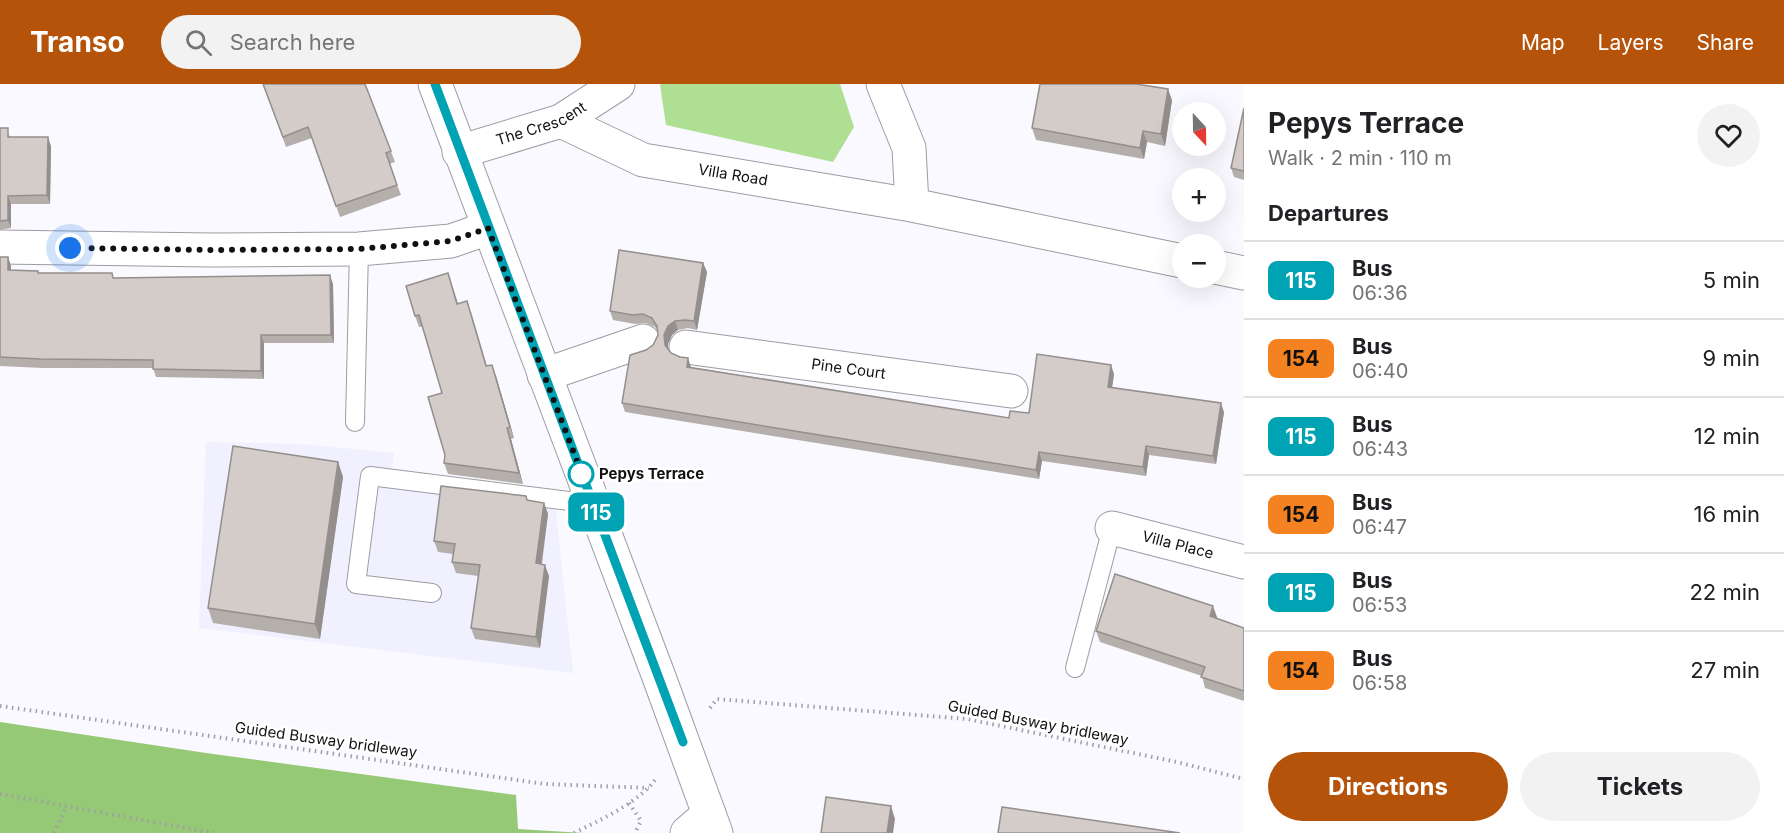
<!DOCTYPE html>
<meta charset="utf-8">
<style>
:root{--surface:#fff;--page:#f2f2f2;--text:#202124;--muted:#757577;--line:#e0e0e0;--accent:#b45309}
body{margin:0;font-family:Inter,sans-serif;background:var(--page);color:var(--text);height:100vh;display:flex;flex-direction:column;font-size:22px;white-space:nowrap}
*{box-sizing:border-box;margin:0}
p{font-size:20px;color:var(--muted)}
.icon{flex:none;width:33px;height:33px;fill:none;stroke:currentColor;stroke-width:2;stroke-linecap:round;stroke-linejoin:round}
.map{position:relative;flex:1;overflow:hidden}
.panel{display:flex;flex-direction:column;background:var(--surface);width:540px}
.panel>*{flex:none}
.badge{padding:0 12px;border-radius:9px;font-size:21px;line-height:39px}
.needle{width:39px;rotate:158deg}
.controls{position:absolute;left:1172px;top:18px;display:grid;gap:12px}
.controls a{display:grid;place-items:center;width:54px;height:54px;border-radius:50%;background:var(--surface);box-shadow:0 6px 24px #0002;font-size:30px}
.you{position:absolute;width:30px;height:30px;margin:-15px;border:4px solid #fff;border-radius:50%;background:#1a73e8;box-shadow:0 0 0 9px #1a73e833}
.map>.badge{position:absolute;translate:-50% -50%;box-shadow:0 0 0 3px #fff}
h2{padding:0 24px;font-size:22px;line-height:54px}
.round{display:grid;place-items:center;flex:none;width:63px;height:63px;border-radius:32px;background:var(--page)}
.head{display:flex;align-items:center;justify-content:space-between;height:102px;padding:0 24px}
h1{font-size:28px;font-weight:700;line-height:45px}
.cta{display:flex;gap:12px;margin-top:auto;padding:12px 24px}
.cta a{flex:1;height:69px;border-radius:36px;background:var(--accent);color:#fff;font-size:24px;font-weight:700;line-height:69px;text-align:center}
.cta a+a{background:var(--page);color:var(--text)}
ul{padding:0;list-style:none}
li{display:flex;align-items:center;gap:18px;height:78px;padding:0 24px;border-top:2px solid var(--line)}
li div{flex:1}
li b{display:block;font-size:22px}
li em{font-style:normal}
li .badge{min-width:66px;font-weight:700;text-align:center}
header{display:flex;align-items:center;gap:36px;box-sizing:border-box;height:84px;padding:0 30px;background:var(--accent);color:#fff}
header strong{font-size:28px}
nav{display:flex;gap:33px;margin-inline-start:auto;font-size:21px}
.search{width:420px;height:54px;background:var(--page);display:flex;align-items:center;gap:15px;box-sizing:border-box;padding:0 21px;border-radius:33px;color:var(--muted);font-size:22px}
main{display:flex;flex:1;min-height:0}
.map>svg:first-child{display:block}
.built{fill:#f0f0fe}
.green{fill:#afdf93}
.forest{fill:#95c976}
.lines{fill:none;stroke-linecap:round;stroke-linejoin:round}
.service-casing{stroke:#9d9ca3;stroke-width:20}
.minor-casing{stroke:#9d9ca3;stroke-width:35}
.tertiary-casing{stroke:#9d9ca3;stroke-width:35}
.path{stroke:#9e9ea3;stroke-width:4;stroke-dasharray:1.5 4.5;stroke-linecap:butt}
.service{stroke:#fff;stroke-width:18}
.minor{stroke:#fff;stroke-width:33}
.tertiary{stroke:#fff;stroke-width:33}
.wall{fill:#b5afac}
.shaded-wall{fill:#948f8c}
.building{fill:#d3ccc8;stroke:#948f8c;stroke-width:1.5}
.line-casing{stroke:#fff;stroke-width:14}
.line{stroke:#00a3b4;stroke-width:9}
.walk{stroke:#111113;stroke-width:6;stroke-dasharray:0 10.8}
.stop-dot{fill:#fff;stroke:#00a3b4;stroke-width:3}
.labels{text-anchor:middle;stroke-width:5;stroke-linejoin:round;paint-order:stroke}
.street-label{font-size:15px;fill:#111113;stroke:#fff}
.stop-label{font-size:15px;font-weight:bold;fill:#111113;stroke:#fff;text-anchor:start}
</style>
<header>
<strong>Transo</strong>
<div class="search"><svg class="icon" aria-label="search" viewBox="0 0 24 24"><circle cx="10" cy="10" r="6"/><path d="M15 15l6 6"/></svg>Search here</div>
<nav><a>Map</a><a>Layers</a><a>Share</a></nav>
</header>
<main>
<div class="map">
<svg width="1244" height="749" viewBox="0 0 1244 749">
<rect width="100%" height="100%" fill="#f9f9ff"/>
<!-- built -->
<path class="built" d="M 206,358 L 301,360 L 394,369 L 391,389 L 555,419 L 573,589 L 199,544 Z"/>
<!-- green -->
<path class="green" d="M 662,0 L 840,0 L 854,43 L 833,78 L 666,41 L 660,1 Z"/>
<!-- forest -->
<path class="forest" d="M 0,638 L 206,669 L 516,711 L 518,745 L 584,749 L 0,749 Z"/>
<g class="lines">
<defs>
<g id="service">
<path d="M 355,338 L 359,165"/>
<path d="M 432,509 L 356,500 L 370,392 L 593,420"/>
<path d="M 1075,584 L 1112,444"/>
</g>
<g id="minor">
<path d="M 883,0 L 909,64 L 912,121"/>
<path id="s1" d="M 561,37 L 643,76 L 912,121 L 1182,177"/>
<path id="s2" d="M 459,68 L 561,37 L 618,0"/>
<path d="M 0,163 L 212,166 L 359,165 L 451,157 L 488,144"/>
<path d="M 1215,183 L 1244,189"/>
<path id="s3" d="M 686,263 L 1011,307"/>
<path d="M 544,291 L 643,257"/>
<path id="s4" d="M 1112,444 L 1244,478"/>
<path d="M 687,749 L 709,730"/>
</g>
<path id="tertiary" d="M 435,0 L 659,593 L 716,749"/>
</defs>
<!-- service casing -->
<use href="#service" class="service-casing"/>
<!-- minor casing -->
<use href="#minor" class="minor-casing"/>
<!-- tertiary casing -->
<use href="#tertiary" class="tertiary-casing"/>
<!-- path -->
<g class="path">
<path d="M 0,622 L 545,700 L 649,704"/>
<path d="M 710,624 L 717,615 L 967,635 L 1177,678 L 1244,695"/>
<path d="M 0,710 L 214,749"/>
<path d="M 629,719 L 641,737 L 635,749"/>
<path d="M 54,749 L 67,722"/>
<path d="M 574,749 C 600,736 638,719 655,696"/>
</g>
<!-- service -->
<use href="#service" class="service"/>
<!-- minor -->
<use href="#minor" class="minor"/>
<!-- tertiary -->
<use href="#tertiary" class="tertiary"/>
</g>
<!-- wall -->
<g class="wall">
<path d="M 263,0 L 365,0 L 395,78 L 389,80 L 401,111 L 340,133 L 312,54 L 286,63 Z"/>
<path d="M 1172,16 L 1165,62 L 1147,58 L 1144,75 L 1036,56 L 1032,44 Z"/>
<path d="M 1244,24 L 1244,96 L 1234,93 L 1231,84 Z"/>
<path d="M 0,44 L 11,53 L 51,62 L 50,120 L 11,120 L 11,144 L 0,146 Z"/>
<path d="M 0,173 L 8,173 L 11,182 L 11,186 L 39,189 L 114,194 L 333,200 L 334,259 L 264,259 L 264,295 L 156,293 L 153,284 L 43,284 L 0,282 Z"/>
<path d="M 703,179 L 707,188 L 697,246 L 688,244 L 678,246 L 672,251 L 668,260 L 668,265 L 671,269 L 691,283 L 1009,334 L 1029,329 L 1114,290 L 1112,303 L 1224,328 L 1216,380 L 1149,371 L 1146,392 L 1042,377 L 1039,395 L 625,328 L 622,319 L 646,266 L 653,261 L 658,251 L 658,247 L 655,243 L 646,239 L 635,240 L 613,236 L 610,227 Z"/>
<path d="M 448,189 L 458,219 L 471,228 L 487,282 L 496,292 L 514,354 L 511,355 L 523,400 L 448,390 L 444,379 L 445,371 L 442,309 L 422,243 L 419,243 L 415,232 Z"/>
<path d="M 338,378 L 343,393 L 320,555 L 213,539 L 208,524 Z"/>
<path d="M 527,417 L 544,419 L 548,430 L 542,480 L 549,492 L 540,564 L 475,555 L 471,544 L 478,492 L 456,489 L 452,478 L 453,470 L 438,468 L 434,457 Z"/>
<path d="M 1217,533 L 1217,534 L 1244,544 L 1244,617 L 1205,604 L 1202,592 L 1100,558 L 1096,547 Z"/>
</g>
<!-- shaded-wall -->
<g class="shaded-wall">
<path d="M 1168,5 L 1172,16 L 1165,62 L 1161,50 Z"/>
<path d="M 1143,47 L 1147,58 L 1144,75 L 1140,64 Z"/>
<path d="M 48,53 L 51,62 L 50,120 L 47,111 Z"/>
<path d="M 8,112 L 11,120 L 11,144 L 8,136 Z"/>
<path d="M 8,173 L 11,182 L 11,195 L 8,186 Z"/>
<path d="M 703,179 L 707,188 L 697,246 L 694,237 Z"/>
<path d="M 330,191 L 333,200 L 334,259 L 331,251 Z"/>
<path d="M 675,237 L 678,246 L 672,251 L 668,260 L 669,270 L 665,261 L 664,251 L 668,242 Z"/>
<path d="M 261,251 L 264,259 L 264,295 L 261,287 Z"/>
<path d="M 688,274 L 691,283 L 690,291 L 687,283 Z"/>
<path d="M 492,281 L 496,292 L 514,354 L 510,343 Z"/>
<path d="M 1111,281 L 1114,290 L 1111,311 L 1108,303 Z"/>
<path d="M 1221,319 L 1224,328 L 1216,380 L 1213,372 Z"/>
<path d="M 507,344 L 511,355 L 523,400 L 519,389 Z"/>
<path d="M 1146,362 L 1149,371 L 1146,392 L 1143,383 Z"/>
<path d="M 1039,368 L 1042,377 L 1039,395 L 1036,386 Z"/>
<path d="M 338,378 L 343,393 L 320,555 L 315,540 Z"/>
<path d="M 544,419 L 548,430 L 540,490 L 536,479 Z"/>
<path d="M 545,481 L 549,492 L 540,564 L 536,553 Z"/>
<path d="M 1213,522 L 1217,533 L 1214,543 L 1210,532 Z"/>
<path d="M 891,722 L 895,735 L 893,749 L 887,749 Z"/>
</g>
<!-- building -->
<g class="building">
<path d="M 263,0 L 365,0 L 391,67 L 386,69 L 397,101 L 336,122 L 308,43 L 283,53 Z"/>
<path d="M 1040,0 L 1136,0 L 1168,5 L 1161,50 L 1143,47 L 1140,64 L 1032,44 Z"/>
<path d="M 1244,24 L 1244,87 L 1231,84 Z"/>
<path d="M 0,44 L 8,44 L 8,53 L 48,53 L 47,111 L 8,112 L 8,136 L 0,137 Z"/>
<path d="M 619,166 L 703,179 L 694,237 L 685,236 L 675,237 L 668,242 L 664,251 L 665,261 L 671,269 L 680,273 L 688,274 L 687,283 L 1009,334 L 1010,327 L 1029,329 L 1037,270 L 1111,281 L 1108,303 L 1221,319 L 1213,372 L 1146,362 L 1143,383 L 1039,368 L 1036,386 L 622,319 L 630,271 L 646,266 L 653,261 L 658,251 L 657,242 L 652,234 L 643,230 L 632,231 L 610,227 Z"/>
<path d="M 0,173 L 8,173 L 8,186 L 38,187 L 38,189 L 112,189 L 113,194 L 330,191 L 331,251 L 261,251 L 261,287 L 153,285 L 153,276 L 40,275 L 0,273 Z"/>
<path d="M 448,189 L 457,220 L 467,217 L 486,282 L 492,281 L 510,343 L 507,344 L 519,389 L 444,379 L 445,371 L 428,313 L 442,309 L 419,231 L 415,232 L 406,202 Z"/>
<path d="M 233,362 L 338,378 L 315,540 L 208,524 Z"/>
<path d="M 441,402 L 526,412 L 527,416 L 544,419 L 536,479 L 545,481 L 536,553 L 471,544 L 480,481 L 452,478 L 455,460 L 434,457 Z"/>
<path d="M 1115,490 L 1213,522 L 1210,532 L 1244,544 L 1244,607 L 1201,593 L 1205,583 L 1096,547 Z"/>
<path d="M 826,713 L 891,722 L 887,749 L 821,749 Z"/>
<path d="M 1002,723 L 1180,749 L 998,749 Z"/>
</g>
<g class="lines">
<defs>
<path id="line" d="M 435,0 L 683,658"/>
</defs>
<!-- line casing -->
<use href="#line" class="line-casing"/>
<!-- line -->
<use href="#line" class="line"/>
<!-- walk -->
<path class="walk" d="M 70,164 L 212,166 L 359,165 L 451,157 L 488,144 L 585,398 L 581,390"/>
</g>
<!-- markers -->
<circle class="stop-dot" cx="581" cy="390" r="12"/>
<g class="labels">
<!-- street labels -->
<g class="street-label">
<text dy="5" stroke="none"><textPath href="#s2" startOffset="87">The Crescent</textPath></text>
<text dy="5" stroke="none"><textPath href="#s1" startOffset="182">Villa Road</textPath></text>
<text dy="5" stroke="none"><textPath href="#s3" startOffset="164">Pine Court</textPath></text>
<text dy="5" stroke="none"><textPath href="#s4" startOffset="68">Villa Place</textPath></text>
<text transform="translate(1038 639) rotate(11)" y="5">Guided Busway bridleway</text>
<text transform="translate(326 656) rotate(8)" y="5">Guided Busway bridleway</text>
</g>
<!-- stop labels -->
<g class="stop-label">
<text x="599" y="395">Pepys Terrace</text>
</g>
</g>
</svg>
<div class="controls">
<a><svg class="needle" viewBox="-14 -14 28 28"><path d="M0-13l5 13h-10z" fill="#e53935"/><path d="M0 13l5-13h-10z" fill="#757577"/></svg></a>
<a>+</a>
<a>−</a>
</div>
<div class="you" style="left:70px;top:164px"></div>
<b class="badge" style="left:596px;top:428px;background:#00a3b4;color:#fff">115</b>
</div>
<section class="panel">
<div class="head"><div><h1>Pepys Terrace</h1><p>Walk · 2 min · 110 m</p></div><a class="round"><svg class="icon" aria-label="heart" viewBox="0 0 24 24"><path d="M12 20l-8-8c-3-5 5-10 8-4 3-6 11-1 8 4z"/></svg></a></div>
<h2>Departures</h2>
<ul>
<li><span class="badge" style="background:#00a3b4;color:#fff">115</span><div><b>Bus</b><p>06:36</p></div><em>5 min</em></li>
<li><span class="badge" style="background:#f58220;color:#111">154</span><div><b>Bus</b><p>06:40</p></div><em>9 min</em></li>
<li><span class="badge" style="background:#00a3b4;color:#fff">115</span><div><b>Bus</b><p>06:43</p></div><em>12 min</em></li>
<li><span class="badge" style="background:#f58220;color:#111">154</span><div><b>Bus</b><p>06:47</p></div><em>16 min</em></li>
<li><span class="badge" style="background:#00a3b4;color:#fff">115</span><div><b>Bus</b><p>06:53</p></div><em>22 min</em></li>
<li><span class="badge" style="background:#f58220;color:#111">154</span><div><b>Bus</b><p>06:58</p></div><em>27 min</em></li>
</ul>
<div class="cta"><a>Directions</a><a>Tickets</a></div>
</section>
</main>
